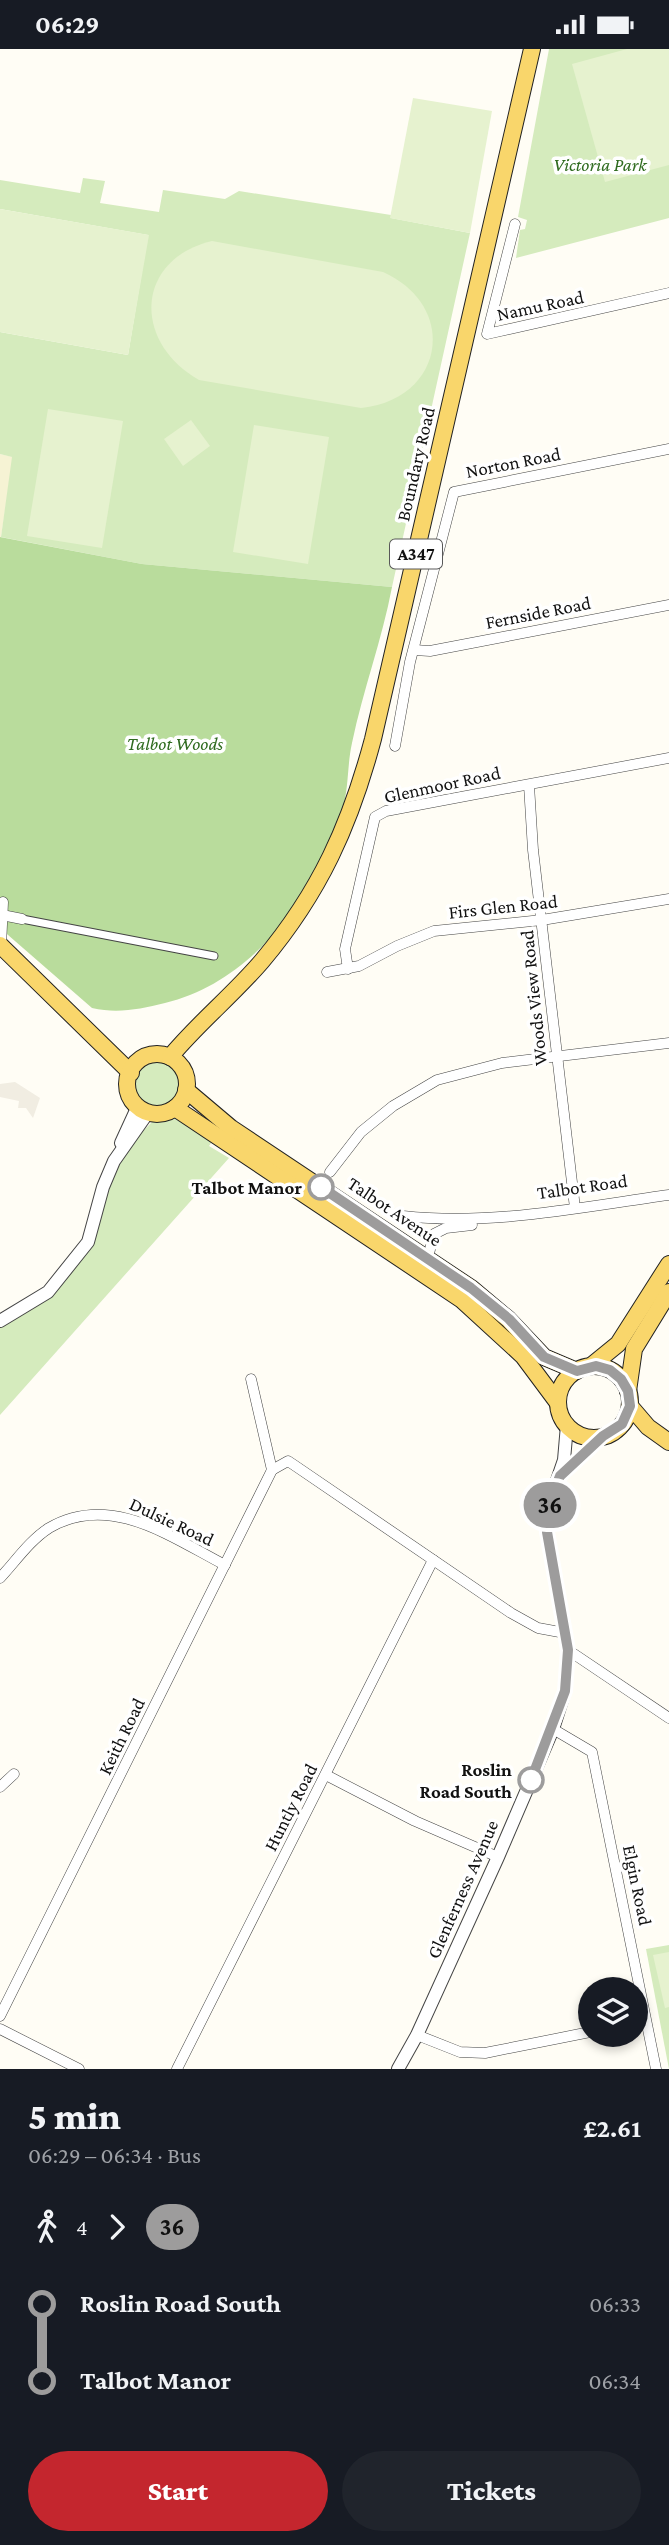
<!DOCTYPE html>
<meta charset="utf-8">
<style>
:root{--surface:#171b24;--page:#20242c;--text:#f1f3f6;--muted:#9ea1a6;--accent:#c4262e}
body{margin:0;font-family:"Crimson Pro",serif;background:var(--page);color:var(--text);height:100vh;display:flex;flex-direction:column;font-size:26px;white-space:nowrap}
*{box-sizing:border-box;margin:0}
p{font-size:23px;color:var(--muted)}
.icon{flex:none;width:38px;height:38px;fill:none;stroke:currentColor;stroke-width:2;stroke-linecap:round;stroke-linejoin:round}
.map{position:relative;height:2020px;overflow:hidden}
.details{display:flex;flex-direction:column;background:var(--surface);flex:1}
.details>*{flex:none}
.badge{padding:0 14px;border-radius:23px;font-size:24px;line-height:46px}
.buttons{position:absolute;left:578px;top:1928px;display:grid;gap:14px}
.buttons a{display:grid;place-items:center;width:70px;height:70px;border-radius:50%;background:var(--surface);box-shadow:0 4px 10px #0003;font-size:35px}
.map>.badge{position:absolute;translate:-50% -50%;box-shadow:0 0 0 4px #fff}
.legs{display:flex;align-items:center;gap:10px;height:77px;padding:0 28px;font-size:23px}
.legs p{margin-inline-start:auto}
.headline{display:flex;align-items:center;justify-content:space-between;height:119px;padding:0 28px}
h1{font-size:38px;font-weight:800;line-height:52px}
.action{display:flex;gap:14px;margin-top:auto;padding:14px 28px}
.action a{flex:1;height:80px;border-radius:42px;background:var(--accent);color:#fff;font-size:28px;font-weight:800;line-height:80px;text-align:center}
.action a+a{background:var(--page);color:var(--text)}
ul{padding:0 28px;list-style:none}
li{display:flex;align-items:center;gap:24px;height:77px;font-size:26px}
li i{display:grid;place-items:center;width:10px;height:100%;margin:0 9px;background:currentColor}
li i::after{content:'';width:18px;height:18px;margin:-9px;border:5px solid;border-radius:50%;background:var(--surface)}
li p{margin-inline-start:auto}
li:first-child i{background:linear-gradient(#0000 50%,currentColor 0)}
li:last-child i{background:linear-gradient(currentColor 50%,#0000 0)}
.status{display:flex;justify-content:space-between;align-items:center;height:49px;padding:0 35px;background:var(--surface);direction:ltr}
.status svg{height:19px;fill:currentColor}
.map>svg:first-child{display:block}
.farmland{fill:#f6f3d4}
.green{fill:#d5ebbd}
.forest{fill:#b9dc9c}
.pitch{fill:#e6f2cf}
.plaza{fill:#f1ede2}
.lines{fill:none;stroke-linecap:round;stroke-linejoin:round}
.pedestrian-casing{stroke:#444;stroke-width:9}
.minor-casing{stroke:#444;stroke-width:11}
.tertiary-casing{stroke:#444;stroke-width:14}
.primary-casing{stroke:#222;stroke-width:18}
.pedestrian{stroke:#fff;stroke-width:7}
.minor{stroke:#fff;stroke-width:10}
.tertiary{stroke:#fff;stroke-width:12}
.primary{stroke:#f9d66b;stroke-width:16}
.line-1-casing{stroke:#fff;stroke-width:16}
.line-1{stroke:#9d9c9c;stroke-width:10}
.stop-1-dot{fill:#fff;stroke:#9d9c9c;stroke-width:3.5}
.labels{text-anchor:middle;stroke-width:7;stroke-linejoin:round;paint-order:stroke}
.shield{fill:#fff;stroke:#585858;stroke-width:2}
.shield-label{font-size:18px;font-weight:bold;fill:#111}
.park-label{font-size:19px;font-style:italic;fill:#2f6b1f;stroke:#fff}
.street-label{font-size:19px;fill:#111;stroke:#fff}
.stop-label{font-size:19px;font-weight:bold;fill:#111;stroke:#fff;text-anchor:end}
</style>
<div class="status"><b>06:29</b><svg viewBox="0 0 49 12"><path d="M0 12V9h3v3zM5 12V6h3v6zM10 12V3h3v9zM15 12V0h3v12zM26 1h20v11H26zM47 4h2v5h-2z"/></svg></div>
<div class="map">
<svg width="669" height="2020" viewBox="0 0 669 2020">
<rect width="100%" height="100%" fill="#fffdf5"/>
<!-- farmland -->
<path class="farmland" d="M 0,405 L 13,408 L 1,488 L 0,488 Z"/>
<!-- green -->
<g class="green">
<path d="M 549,0 L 669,0 L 669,169 L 516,209 L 520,181 L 525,180 L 527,171 L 518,168 Z"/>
<path d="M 83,129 L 105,132 L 100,154 L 159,163 L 163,141 L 225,150 L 239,142 L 391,166 L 391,169 L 470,184 L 392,538 L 142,515 L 1,488 L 12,408 L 0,405 L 0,283 L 128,306 L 148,186 L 0,160 L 0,131 L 80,144 Z"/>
<circle cx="157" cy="1035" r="30"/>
<path d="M 175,1070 L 213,1091 L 209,1097 L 229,1109 L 0,1366 L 0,1272 L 29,1256 L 88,1194 L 103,1138 L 141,1084 L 152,1073 Z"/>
<path d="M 669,1896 L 669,2020 L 646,1900 Z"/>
</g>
<!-- forest -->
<path class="forest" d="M 0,488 L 142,515 L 392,538 C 382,591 363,641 352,694 C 347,716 349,740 342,762 C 317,845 253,933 165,954 C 140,960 118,965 92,959 L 0,879 Z"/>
<!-- pitch -->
<g class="pitch">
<path d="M 627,0 L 669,0 L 669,116 L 605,133 L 572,15 Z"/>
<path d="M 413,49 L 492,62 L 470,184 L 390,169 Z"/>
<path d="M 0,160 L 149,186 L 128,306 L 0,283 Z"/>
<path d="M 212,192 L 383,223 C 459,257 445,350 361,359 L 199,331 C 133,294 134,211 212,192 Z"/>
<path d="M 48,360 L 123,372 L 102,499 L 27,487 Z"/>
<path d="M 191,371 L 210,397 L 183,417 L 164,390 Z"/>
<path d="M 254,376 L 329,388 L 308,515 L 233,503 Z"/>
<path d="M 669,1903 L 669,1958 L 665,1959 L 653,1906 Z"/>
</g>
<!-- plaza -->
<path class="plaza" d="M 15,1033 L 40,1049 L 33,1069 L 26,1059 L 18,1059 L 19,1052 L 0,1048 L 0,1035 Z"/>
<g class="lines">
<defs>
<path id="pedestrian" d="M 22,870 L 214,907"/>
<g id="minor">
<path d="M 515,175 L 487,285 L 669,244"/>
<path d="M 414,601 L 430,602 L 669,556"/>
<path d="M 395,697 L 410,613 L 454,443 L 669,400"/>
<path d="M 529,736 L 533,801 L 575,1159"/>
<path d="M 2,866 L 22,870"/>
<path d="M 1,897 L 3,853"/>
<path d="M 348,920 L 345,900 L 375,768 L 386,762 L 669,709"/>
<path d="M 327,923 L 359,917 L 397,897 L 434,882 L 542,871 L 669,850"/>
<path d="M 330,1123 L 361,1083 L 393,1057 L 437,1031 L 502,1014 L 669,994"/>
<path d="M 403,1167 C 492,1177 581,1158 669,1146"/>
<path d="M 428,1208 L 434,1185 L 446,1179 L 472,1176"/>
<path d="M 251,1330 L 272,1421"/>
<path d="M 0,1529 C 15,1513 30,1491 49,1479 C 110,1443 171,1488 225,1516"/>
<path d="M 568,1601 L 669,1669"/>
<path d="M 553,1680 L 592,1703 L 656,2020"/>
<path d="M 326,1726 L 415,1772 L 498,1808"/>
<path d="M 0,1738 L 14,1725"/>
<path d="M 0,1967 L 272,1421 L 288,1412 L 294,1416 L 511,1564 L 538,1579 L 565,1584"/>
<path d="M 0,1980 L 79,2020"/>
<path d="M 417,1986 L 460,2003 L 485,2004 L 590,1983"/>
<path d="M 177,2020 L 433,1511"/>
</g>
<g id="tertiary">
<path d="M 121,1094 L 138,1057"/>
<path d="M 0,1272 L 48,1243 L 88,1193 L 103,1138 L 114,1112 L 147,1065"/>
<path d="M 560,1427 L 603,1387"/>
<path d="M 398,2020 L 417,1986 L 498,1808 L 553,1680 L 565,1642 L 568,1601 L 547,1484 L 550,1452 L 564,1411 L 567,1376"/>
</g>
<g id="primary">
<path d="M 0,896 L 131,1024"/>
<circle cx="157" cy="1035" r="30"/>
<path d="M 170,1008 C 198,974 233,946 262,912 C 320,843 350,776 373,690 L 532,0"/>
<path d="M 186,1041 L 231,1079 L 471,1239 L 508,1270 L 544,1308 L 577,1322"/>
<path d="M 175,1059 L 462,1251 L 523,1307 L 558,1354"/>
<path d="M 591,1317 L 618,1295 L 669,1215"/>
<circle cx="594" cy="1353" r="36"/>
<path d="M 628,1342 L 634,1300 L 669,1243"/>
<path d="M 630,1357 L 648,1378 L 669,1393"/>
</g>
</defs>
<!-- pedestrian casing -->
<use href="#pedestrian" class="pedestrian-casing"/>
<!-- minor casing -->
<use href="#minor" class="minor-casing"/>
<!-- tertiary casing -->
<use href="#tertiary" class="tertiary-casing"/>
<!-- primary casing -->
<use href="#primary" class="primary-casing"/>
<!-- pedestrian -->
<use href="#pedestrian" class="pedestrian"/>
<!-- minor -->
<use href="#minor" class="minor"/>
<!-- tertiary -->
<use href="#tertiary" class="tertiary"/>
<!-- primary -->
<use href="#primary" class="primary"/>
</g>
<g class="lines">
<defs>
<path id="line-1" d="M 321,1138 L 471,1239 L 509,1270 L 544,1308 L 577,1322 L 596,1317 L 610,1321 L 621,1330 L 628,1342 L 630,1357 L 622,1375 L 603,1387 L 560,1427 L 550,1452 L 547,1483 L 568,1601 L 565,1642 L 531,1731"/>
</defs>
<!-- line-1 casing -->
<use href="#line-1" class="line-1-casing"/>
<!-- line-1 -->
<use href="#line-1" class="line-1"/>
</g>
<!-- markers -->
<g class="stop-1-dot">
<circle cx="321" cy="1138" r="12"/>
<circle cx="531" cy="1731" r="12"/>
</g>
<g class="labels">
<!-- shield labels -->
<rect class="shield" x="390" y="490.5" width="52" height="29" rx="5"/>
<g class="shield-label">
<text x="416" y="511">A347</text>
</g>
<!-- park labels -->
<g class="park-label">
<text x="600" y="122">Victoria Park</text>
<text x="175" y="701">Talbot Woods</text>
</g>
<!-- street labels -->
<g class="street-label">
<text transform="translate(540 256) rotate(-12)" y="7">Namu Road</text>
<text transform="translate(513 413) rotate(-11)" y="7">Norton Road</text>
<text transform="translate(415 415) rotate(-77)" y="7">Boundary Road</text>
<text transform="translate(538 563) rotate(-11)" y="7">Fernside Road</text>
<text transform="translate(442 735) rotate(-12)" y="7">Glenmoor Road</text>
<text transform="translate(503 857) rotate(-6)" y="7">Firs Glen Road</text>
<text transform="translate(533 949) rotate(-96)" y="7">Woods View Road</text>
<text transform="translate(582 1137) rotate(-8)" y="7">Talbot Road</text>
<text transform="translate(395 1162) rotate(34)" y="7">Talbot Avenue</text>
<text transform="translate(172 1472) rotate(25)" y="7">Dulsie Road</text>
<text transform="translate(121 1687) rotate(-64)" y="7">Keith Road</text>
<text transform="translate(290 1758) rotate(-63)" y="7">Huntly Road</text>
<text transform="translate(638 1836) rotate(78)" y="7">Elgin Road</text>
<text transform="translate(462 1840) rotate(-66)" y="7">Glenferness Avenue</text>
</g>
<!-- stop labels -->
<g class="stop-label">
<text x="302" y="1145">Talbot Manor</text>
<text x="512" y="1727">Roslin<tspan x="512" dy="22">Road South</tspan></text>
</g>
</g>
</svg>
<div class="buttons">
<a><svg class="icon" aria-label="layers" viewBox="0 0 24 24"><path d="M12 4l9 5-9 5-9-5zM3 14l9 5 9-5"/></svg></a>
</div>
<b class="badge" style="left:550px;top:1456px;background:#9d9c9c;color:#111">36</b>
</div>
<section class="details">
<div class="headline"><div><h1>5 min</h1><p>06:29 – 06:34 · Bus</p></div><b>£2.61</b></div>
<div class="legs"><svg class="icon" aria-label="walk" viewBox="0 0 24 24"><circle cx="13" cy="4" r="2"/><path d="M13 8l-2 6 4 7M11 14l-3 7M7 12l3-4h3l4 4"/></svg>4<svg class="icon" aria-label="forward" viewBox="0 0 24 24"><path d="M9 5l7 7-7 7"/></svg><b class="badge" style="background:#9d9c9c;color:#111">36</b></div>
<ul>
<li><i style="color:#9d9c9c"></i><b>Roslin Road South</b><p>06:33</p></li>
<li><i style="color:#9d9c9c"></i><b>Talbot Manor</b><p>06:34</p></li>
</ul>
<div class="action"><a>Start</a><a>Tickets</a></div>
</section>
